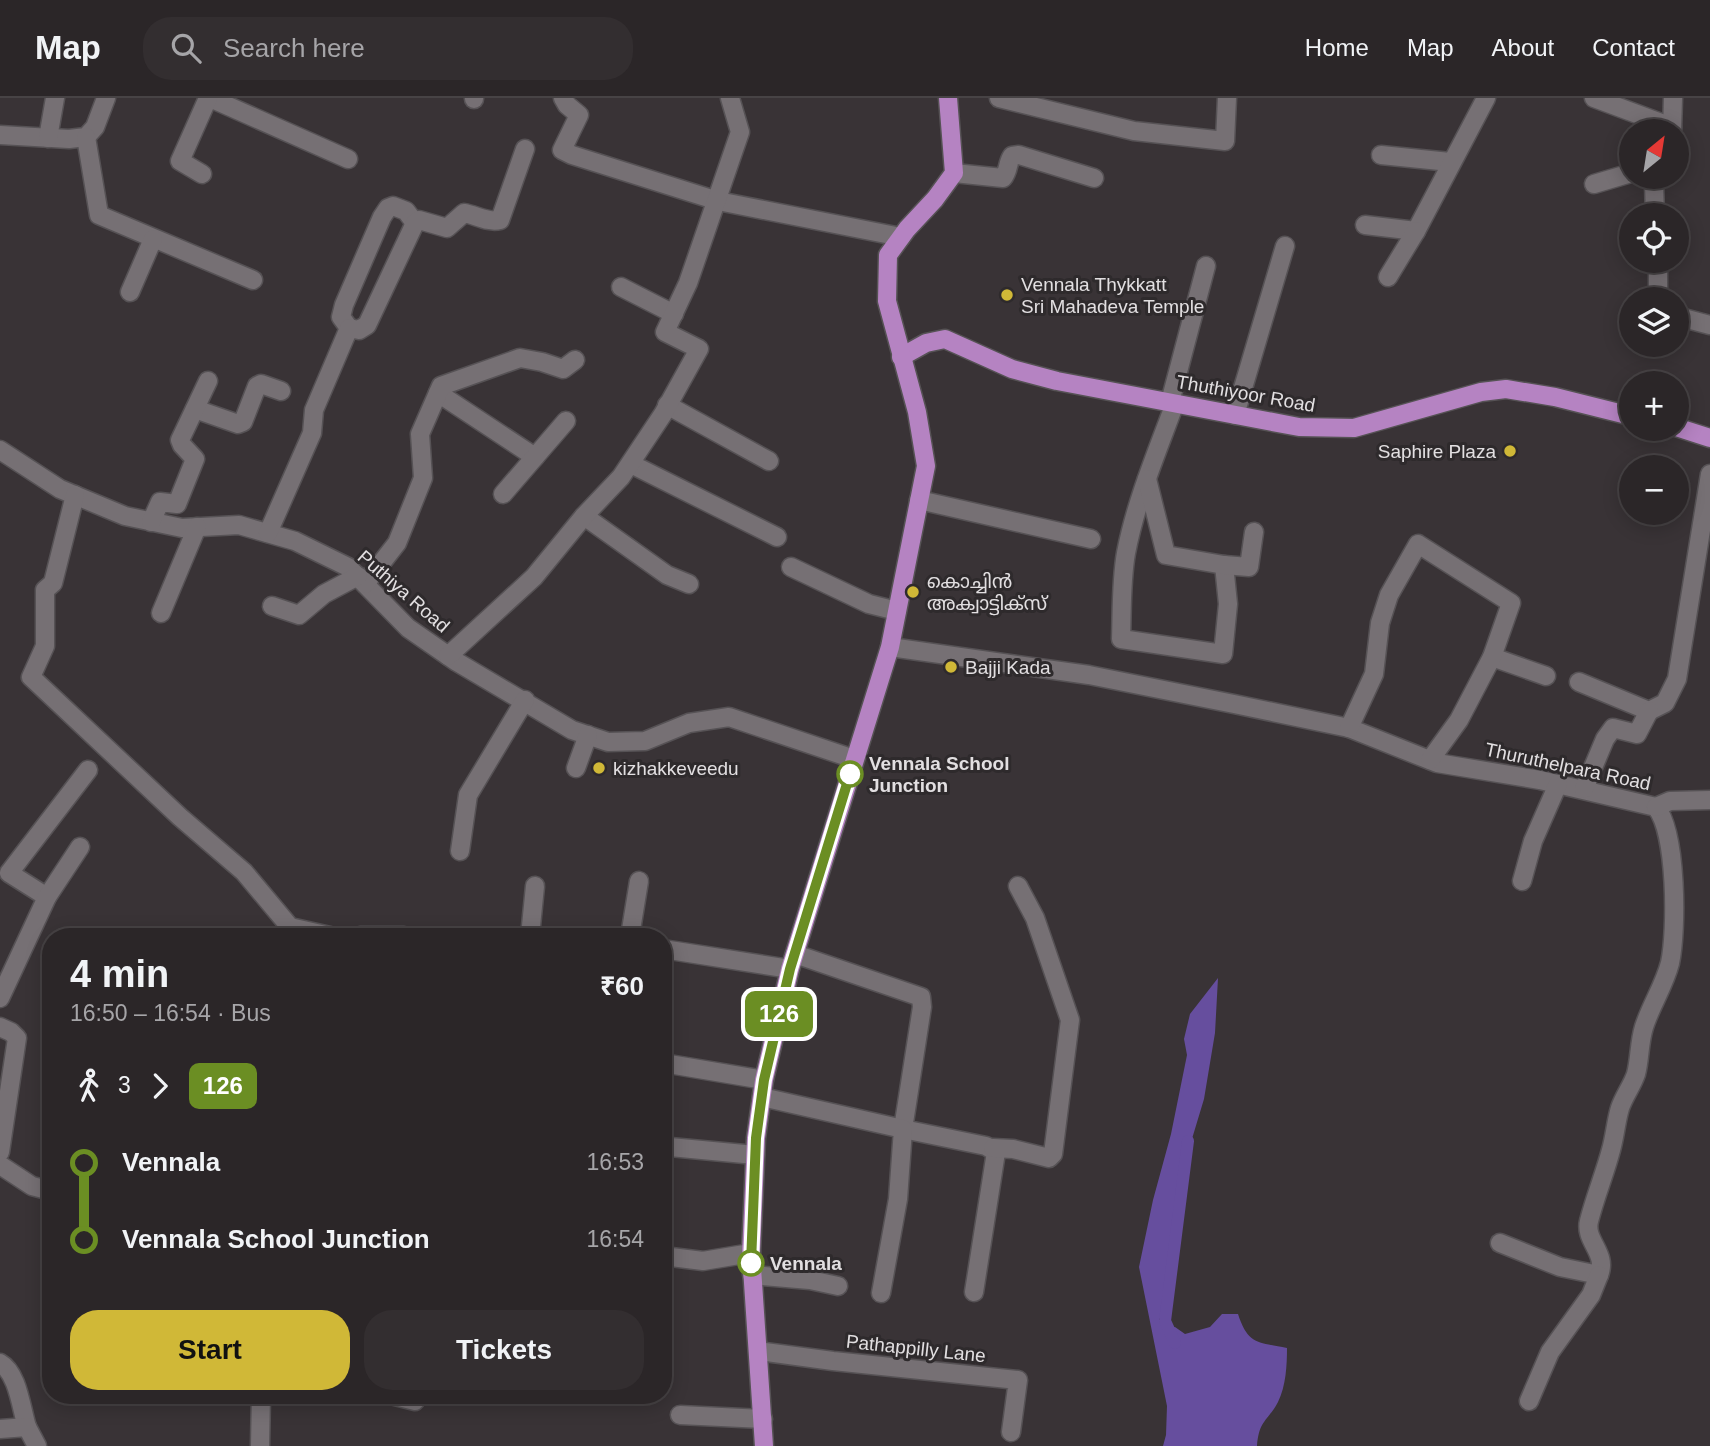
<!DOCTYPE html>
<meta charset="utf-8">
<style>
:root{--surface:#2b2628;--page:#332e30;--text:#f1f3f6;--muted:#a6a5a8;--line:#474345;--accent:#d0b837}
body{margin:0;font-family:Helvetica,"Noto Sans Malayalam",sans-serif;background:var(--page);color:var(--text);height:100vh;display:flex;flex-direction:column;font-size:26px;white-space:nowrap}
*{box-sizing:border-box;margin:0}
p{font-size:23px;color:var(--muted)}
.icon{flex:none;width:38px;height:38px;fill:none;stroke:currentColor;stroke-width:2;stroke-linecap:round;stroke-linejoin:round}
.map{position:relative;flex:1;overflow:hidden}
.sheet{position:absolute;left:42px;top:830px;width:630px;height:476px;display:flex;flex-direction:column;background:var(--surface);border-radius:28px;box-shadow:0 4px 18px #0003,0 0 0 2px var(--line)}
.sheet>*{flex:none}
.badge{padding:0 14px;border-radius:10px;font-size:24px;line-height:46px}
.needle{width:46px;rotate:30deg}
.controls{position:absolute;left:1619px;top:21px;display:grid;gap:14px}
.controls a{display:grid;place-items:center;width:70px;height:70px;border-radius:50%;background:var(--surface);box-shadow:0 4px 18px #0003,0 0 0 2px var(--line);font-size:35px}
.map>.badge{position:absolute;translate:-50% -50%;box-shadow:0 0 0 4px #fff}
.legs{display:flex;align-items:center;gap:10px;height:77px;padding:0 28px;font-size:23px}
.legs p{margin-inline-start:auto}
.overview{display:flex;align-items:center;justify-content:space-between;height:119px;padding:0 28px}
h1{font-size:38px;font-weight:800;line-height:52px}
.primary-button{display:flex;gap:14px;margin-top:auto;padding:14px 28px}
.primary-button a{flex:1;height:80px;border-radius:28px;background:var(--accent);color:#111;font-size:28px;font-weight:800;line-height:80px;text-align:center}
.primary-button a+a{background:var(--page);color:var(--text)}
ul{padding:0 28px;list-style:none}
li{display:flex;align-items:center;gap:24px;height:77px;font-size:26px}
li i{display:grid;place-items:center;width:10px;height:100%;margin:0 9px;background:currentColor}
li i::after{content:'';width:18px;height:18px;margin:-9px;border:5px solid;border-radius:50%;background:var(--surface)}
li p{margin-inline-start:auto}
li:first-child i{background:linear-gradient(#0000 50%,currentColor 0)}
li:last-child i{background:linear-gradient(currentColor 50%,#0000 0)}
header{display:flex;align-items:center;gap:42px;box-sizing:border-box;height:98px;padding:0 35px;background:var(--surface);border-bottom:2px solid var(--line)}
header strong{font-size:33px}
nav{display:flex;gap:38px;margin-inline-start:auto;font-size:24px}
.search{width:490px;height:63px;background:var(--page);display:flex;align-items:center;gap:18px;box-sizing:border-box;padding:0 24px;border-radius:28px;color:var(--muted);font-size:26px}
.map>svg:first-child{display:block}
.water{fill:#664e9e}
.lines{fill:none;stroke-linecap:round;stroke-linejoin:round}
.canal{stroke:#664e9e;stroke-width:12}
.minor-casing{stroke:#565255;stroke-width:21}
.major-casing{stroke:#565255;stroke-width:21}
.minor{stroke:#767074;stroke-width:18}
.major{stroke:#b583c2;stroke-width:18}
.line-1-casing{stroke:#fff;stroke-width:16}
.line-1{stroke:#6b8e23;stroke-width:10}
.poi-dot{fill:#d0b837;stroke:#2e2a2c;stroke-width:2.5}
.stop-1-dot{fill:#fff;stroke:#6b8e23;stroke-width:3.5}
.labels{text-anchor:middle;stroke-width:6;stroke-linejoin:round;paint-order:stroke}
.poi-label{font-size:19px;fill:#e2dfe1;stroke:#2e2a2c;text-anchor:start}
.street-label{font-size:19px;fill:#e2dfe1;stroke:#2e2a2c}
.stop-label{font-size:19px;font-weight:bold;fill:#e2dfe1;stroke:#2e2a2c;text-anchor:start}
</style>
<header>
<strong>Map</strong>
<div class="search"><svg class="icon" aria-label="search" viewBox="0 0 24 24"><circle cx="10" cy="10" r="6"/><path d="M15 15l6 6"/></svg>Search here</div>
<nav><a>Home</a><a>Map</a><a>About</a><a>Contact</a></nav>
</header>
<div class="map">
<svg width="1710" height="1348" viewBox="0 0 1710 1348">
<rect width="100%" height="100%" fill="#393336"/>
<!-- water -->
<path class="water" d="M 1218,880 L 1215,935 L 1204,1001 L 1185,1064 L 1177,1104 L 1163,1214 L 1159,1222 L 1163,1230 L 1175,1229 L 1185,1236 L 1210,1229 L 1222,1216 L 1238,1216 C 1248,1247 1258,1244 1287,1250 C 1287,1267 1286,1288 1278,1304 C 1268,1323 1259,1322 1257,1348 L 1163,1348 L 1166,1337 L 1167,1308 L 1139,1169 L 1153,1102 L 1171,1036 L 1187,957 L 1184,941 L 1190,916 Z"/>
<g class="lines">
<!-- canal -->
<path class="canal" d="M 1175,1245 L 1165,1223 L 1188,1043"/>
<defs>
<g id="minor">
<path d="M 210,0 L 348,61"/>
<path d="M 563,0 L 567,7 L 579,17 L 562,52 L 572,57 L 718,103 L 901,139"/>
<path d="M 999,0 L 1134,33 L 1225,43 L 1227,0"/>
<path d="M 1594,0 L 1672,29"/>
<path d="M 474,1 L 474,0"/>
<path d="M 1672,33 L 1673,0"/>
<path d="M 0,37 L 69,41 L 86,39 L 95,29 L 106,0"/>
<path d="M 86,39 L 99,117 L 253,182"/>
<path d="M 48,40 L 55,0"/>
<path d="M 1381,57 L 1450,64"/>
<path d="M 954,75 L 1003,80 C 1009,73 1007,65 1012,58 L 1019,57 L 1094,80"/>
<path d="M 202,76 L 180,63 L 208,0"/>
<path d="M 1594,86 L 1631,75"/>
<path d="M 1655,117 L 1654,86 L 1657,79"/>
<path d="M 1365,127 L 1416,133 L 1486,0"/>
<path d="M 1658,163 L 1658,201"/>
<path d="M 1388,179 L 1416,133"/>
<path d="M 621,189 L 674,216"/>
<path d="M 130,194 L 153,141"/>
<path d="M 1676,218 L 1710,227"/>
<path d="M 349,230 L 341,219 L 344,207 L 382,119 L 388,110 L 393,108 L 406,113 L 415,125"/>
<path d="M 438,295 L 535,359"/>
<path d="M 1170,304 L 1206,168"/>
<path d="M 1175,305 C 1157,354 1136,403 1126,455 C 1121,483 1122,513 1121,541 L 1223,556 L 1228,506 L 1224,467"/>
<path d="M 667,307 L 769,363"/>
<path d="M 195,311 L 238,326 L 243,324 L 257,288 L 261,286 L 281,293"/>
<path d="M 1235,317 L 1285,148"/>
<path d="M 0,352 L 60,391 L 125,418 L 182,430 L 239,427 L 295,443 L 348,469 L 408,530 L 457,564 L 572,632 L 608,644 L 645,643 L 689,625 L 729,619 L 854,661"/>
<path d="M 631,366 L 777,439"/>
<path d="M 1147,381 L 1166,457 L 1224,467 L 1249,469 L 1254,434"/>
<path d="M 503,396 L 566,323"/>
<path d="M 75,397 L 53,485 L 45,492 L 45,548 L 31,579 L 180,719 L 244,774 L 290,829 L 330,838"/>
<path d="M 919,402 L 1091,441"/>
<path d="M 584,418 L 667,477 L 689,486"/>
<path d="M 151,424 L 160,404 L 177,406 L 195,361 L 182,347 L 180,342 L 208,283"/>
<path d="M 268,435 L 312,335 L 314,312 L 349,230 L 359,232 L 367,227 L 415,125 L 419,122 L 447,130 L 464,115 C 476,117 488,125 500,122 L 525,51"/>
<path d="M 791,469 L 869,506 L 897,513"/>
<path d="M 365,486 L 397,445 L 423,380 L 420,336 L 441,288 L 520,260 L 542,264 L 563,271 L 575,262"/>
<path d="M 272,508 L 299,517 L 324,496 L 358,478"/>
<path d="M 161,515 L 197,429"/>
<path d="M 890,549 L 1089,577 L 1234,606 L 1349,630 L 1437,665 L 1540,682 L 1656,709 C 1677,735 1677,832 1670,865 C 1664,888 1651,907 1644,929 C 1639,945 1640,961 1636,976 C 1632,988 1624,998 1620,1010 C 1616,1023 1615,1038 1611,1052 C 1605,1075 1595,1099 1589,1123 C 1584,1143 1608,1155 1599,1177 L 1560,1169 L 1500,1145"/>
<path d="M 448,558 L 534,479 L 584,418 L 621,379 L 663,316 L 699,251 L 665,234 L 688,185 L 740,34 L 730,0"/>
<path d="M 1492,559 L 1546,578"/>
<path d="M 1579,584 L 1649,613 L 1665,605 L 1677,581 L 1710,376"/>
<path d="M 1349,630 L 1374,576 L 1380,525 L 1389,497 L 1418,446 L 1511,505 L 1492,559 L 1459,622 L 1430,662"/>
<path d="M 576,670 L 588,637"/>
<path d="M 1584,691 L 1605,641 L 1613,630 L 1637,636 L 1649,613"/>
<path d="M 1656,709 L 1670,703 L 1710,702"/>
<path d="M 460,753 L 468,697 L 525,602"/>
<path d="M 1522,783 L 1533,743 L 1558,686"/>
<path d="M 47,799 L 9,775 L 88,672"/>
<path d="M 360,838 L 404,838"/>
<path d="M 530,838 L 535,788"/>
<path d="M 630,838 L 639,783"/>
<path d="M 663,851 L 790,871"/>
<path d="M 795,856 L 921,899 L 922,909 L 903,1031 L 986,1048 L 996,1054 L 974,1194"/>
<path d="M 0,900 L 47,799 L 80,749"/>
<path d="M 0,929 L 11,934 L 17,940 L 0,1054"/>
<path d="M 663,965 L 764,982"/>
<path d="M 762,999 L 903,1031 L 898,1101 L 881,1195"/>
<path d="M 670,1049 L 755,1057"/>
<path d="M 993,1050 L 1013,1051 L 1049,1060 L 1053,1056 L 1070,922 L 1035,820 L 1018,788"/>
<path d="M 0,1067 L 32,1088 L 51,1093"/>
<path d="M 663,1158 L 703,1163 L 751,1155"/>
<path d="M 752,1177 L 810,1182 L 838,1188"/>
<path d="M 758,1253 L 833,1263 L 1018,1282 L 1011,1334"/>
<path d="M 0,1265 C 18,1275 21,1310 27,1329"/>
<path d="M 391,1297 L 415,1303"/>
<path d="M 1529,1303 L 1550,1254 L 1591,1197 L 1599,1177"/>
<path d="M 680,1317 L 763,1321"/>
<path d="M 0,1331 L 27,1329 L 37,1348"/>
<path d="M 260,1348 L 261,1297"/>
</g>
<g id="major">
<path d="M 901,259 L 926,245 L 945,241 L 1012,271 L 1057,283 L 1299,329 L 1354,330 L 1481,294 L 1506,291 L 1555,299 L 1631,318"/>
<path d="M 1676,329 L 1710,340"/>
<path d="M 764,1348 L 751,1155 L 756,1040 L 764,982 L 790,871 L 890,549 L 926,368 L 917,314 L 887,203 L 888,157 L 907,131 L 935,101 L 954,75 L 948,0"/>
</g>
</defs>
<!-- minor casing -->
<use href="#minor" class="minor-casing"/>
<!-- major casing -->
<use href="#major" class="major-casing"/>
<!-- minor -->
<use href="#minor" class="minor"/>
<!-- major -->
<use href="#major" class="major"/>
</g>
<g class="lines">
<defs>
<path id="line-1" d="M 751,1165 L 756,1040 L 764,982 L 790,871 L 850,676"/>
</defs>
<!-- line-1 casing -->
<use href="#line-1" class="line-1-casing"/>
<!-- line-1 -->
<use href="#line-1" class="line-1"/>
</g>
<!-- markers -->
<g class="poi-dot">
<circle cx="1007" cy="197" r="7"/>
<circle cx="1510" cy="353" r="7"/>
<circle cx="913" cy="494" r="7"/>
<circle cx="951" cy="569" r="7"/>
<circle cx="599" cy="670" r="7"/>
</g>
<g class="stop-1-dot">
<circle cx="850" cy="676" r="12"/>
<circle cx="751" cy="1165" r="12"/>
</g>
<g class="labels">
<!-- poi labels -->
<g class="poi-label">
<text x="1021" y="193">Vennala Thykkatt<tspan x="1021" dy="22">Sri Mahadeva Temple</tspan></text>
<text x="1496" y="360" text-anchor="end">Saphire Plaza</text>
<text x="927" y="490">കൊച്ചിൻ<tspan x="927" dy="22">അക്വാട്ടിക്സ്</tspan></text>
<text x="965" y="576">Bajji Kada</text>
<text x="613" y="677">kizhakkeveedu</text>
</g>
<!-- street labels -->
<g class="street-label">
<text transform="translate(1246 295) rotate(10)" y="7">Thuthiyoor Road</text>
<text transform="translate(404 493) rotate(41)" y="7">Puthiya Road</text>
<text transform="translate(1568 668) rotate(12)" y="7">Thuruthelpara Road</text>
<text transform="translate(916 1250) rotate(6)" y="7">Pathappilly Lane</text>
</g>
<!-- stop labels -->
<g class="stop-label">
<text x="869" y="672">Vennala School<tspan x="869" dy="22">Junction</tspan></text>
<text x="770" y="1172">Vennala</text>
</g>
</g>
</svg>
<div class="controls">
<a><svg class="needle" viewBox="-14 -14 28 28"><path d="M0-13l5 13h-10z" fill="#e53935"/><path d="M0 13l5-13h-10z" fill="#a6a5a8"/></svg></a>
<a><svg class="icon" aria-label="locate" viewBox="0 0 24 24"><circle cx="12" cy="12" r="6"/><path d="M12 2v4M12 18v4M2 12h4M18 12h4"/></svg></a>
<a><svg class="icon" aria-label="layers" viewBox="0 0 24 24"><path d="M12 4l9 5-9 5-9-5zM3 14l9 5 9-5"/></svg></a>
<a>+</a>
<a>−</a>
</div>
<b class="badge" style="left:779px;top:916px;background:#6b8e23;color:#fff">126</b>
<section class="sheet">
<div class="overview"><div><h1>4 min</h1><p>16:50 – 16:54 · Bus</p></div><b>₹60</b></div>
<div class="legs"><svg class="icon" aria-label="walk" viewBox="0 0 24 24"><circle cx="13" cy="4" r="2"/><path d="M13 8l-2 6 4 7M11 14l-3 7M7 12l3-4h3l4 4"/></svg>3<svg class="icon" aria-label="forward" viewBox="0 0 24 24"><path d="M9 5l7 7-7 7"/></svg><b class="badge" style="background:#6b8e23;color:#fff">126</b></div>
<ul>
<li><i style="color:#6b8e23"></i><b>Vennala</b><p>16:53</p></li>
<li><i style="color:#6b8e23"></i><b>Vennala School Junction</b><p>16:54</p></li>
</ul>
<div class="primary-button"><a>Start</a><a>Tickets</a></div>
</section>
</div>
